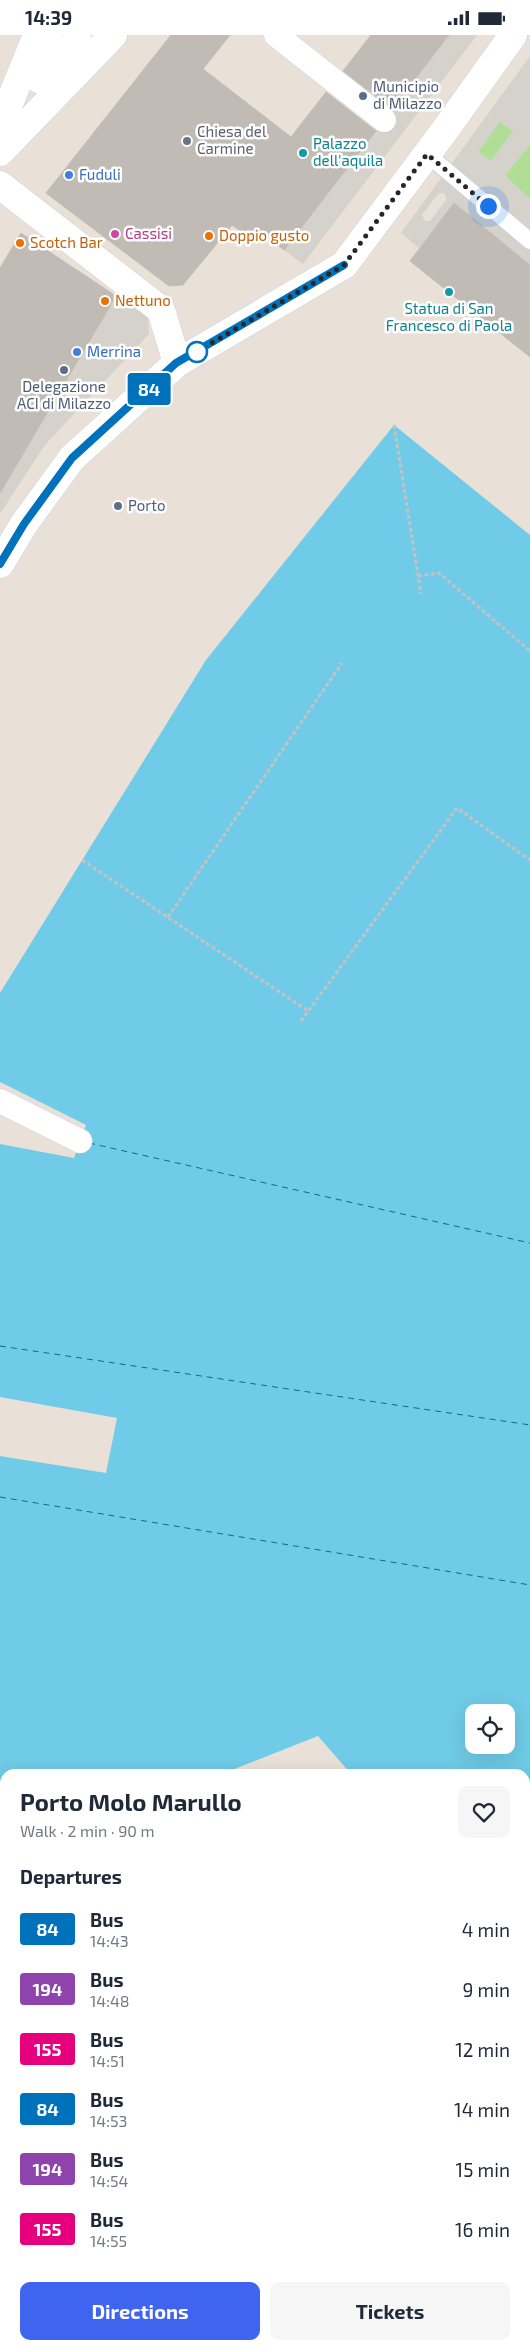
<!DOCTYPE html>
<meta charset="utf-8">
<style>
:root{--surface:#fff;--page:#f6f6f7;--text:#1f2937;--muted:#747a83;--accent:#3e64f0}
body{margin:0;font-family:"Exo 2",sans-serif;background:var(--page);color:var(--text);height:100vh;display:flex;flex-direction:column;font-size:19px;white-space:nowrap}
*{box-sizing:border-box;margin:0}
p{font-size:16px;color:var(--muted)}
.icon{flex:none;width:28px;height:28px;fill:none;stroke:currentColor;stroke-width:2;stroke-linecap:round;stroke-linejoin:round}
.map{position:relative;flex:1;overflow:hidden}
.sheet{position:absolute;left:0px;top:1734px;width:530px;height:581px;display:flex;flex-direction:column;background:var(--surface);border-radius:15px 15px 0 0;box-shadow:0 5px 20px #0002}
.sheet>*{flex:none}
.badge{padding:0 10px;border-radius:4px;font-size:18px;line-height:32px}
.buttons{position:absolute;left:465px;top:1669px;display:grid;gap:10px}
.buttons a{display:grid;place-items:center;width:50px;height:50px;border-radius:10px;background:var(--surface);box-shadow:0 5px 20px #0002;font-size:25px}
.you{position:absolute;width:25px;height:25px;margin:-12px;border:4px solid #fff;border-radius:50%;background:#1a73e8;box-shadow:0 0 0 8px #1a73e833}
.map>.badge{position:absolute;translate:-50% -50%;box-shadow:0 0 0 2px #fff}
h2{padding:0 20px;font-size:19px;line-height:45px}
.round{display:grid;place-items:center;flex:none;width:52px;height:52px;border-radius:10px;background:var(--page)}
.head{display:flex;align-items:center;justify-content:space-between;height:85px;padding:0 20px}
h1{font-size:24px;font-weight:700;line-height:38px}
.button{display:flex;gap:10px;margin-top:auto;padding:10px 20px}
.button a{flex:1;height:58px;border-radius:10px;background:var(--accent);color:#fff;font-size:20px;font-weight:700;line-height:58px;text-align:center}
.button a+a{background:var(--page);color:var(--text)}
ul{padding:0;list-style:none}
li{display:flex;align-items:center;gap:15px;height:60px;padding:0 20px}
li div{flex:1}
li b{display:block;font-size:19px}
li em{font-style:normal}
li .badge{min-width:55px;font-weight:700;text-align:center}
.status{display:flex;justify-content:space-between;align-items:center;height:35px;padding:0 25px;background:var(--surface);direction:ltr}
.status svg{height:14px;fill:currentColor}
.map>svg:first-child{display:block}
.green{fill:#b1de97}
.plaza{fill:#d5d1cb;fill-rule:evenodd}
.water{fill:#6fcbe7;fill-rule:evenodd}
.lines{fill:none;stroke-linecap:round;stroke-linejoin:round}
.ferry{stroke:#13678e;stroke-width:1;stroke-dasharray:6 5;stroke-linecap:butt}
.building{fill:#c1bbb5;stroke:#c4bdb3}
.service-casing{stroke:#ced2df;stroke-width:18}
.pedestrian-casing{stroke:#ced2df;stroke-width:25}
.minor-casing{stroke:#ced2df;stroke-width:29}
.tertiary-casing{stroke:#ced2df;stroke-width:29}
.secondary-casing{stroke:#ced2df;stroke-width:29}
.path{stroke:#c3c3c3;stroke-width:3;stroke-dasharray:4 2.5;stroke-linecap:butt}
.service{stroke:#fff;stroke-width:16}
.pedestrian{stroke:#fff;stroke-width:24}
.minor{stroke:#fff;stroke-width:28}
.tertiary{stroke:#fff;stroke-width:28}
.secondary{stroke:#fff;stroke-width:28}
.line-casing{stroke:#fff;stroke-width:11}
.line{stroke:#0072bc;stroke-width:8}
.walk{stroke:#272727;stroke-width:5;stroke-dasharray:0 9}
.service-dot{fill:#5c6f8a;stroke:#fff;stroke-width:2}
.worship-dot{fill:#6b7280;stroke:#fff;stroke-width:2}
.culture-dot{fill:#0f9aa8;stroke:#fff;stroke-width:2}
.shop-dot{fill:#3f7fe0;stroke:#fff;stroke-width:2}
.hotel-dot{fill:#d1479c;stroke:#fff;stroke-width:2}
.food-dot{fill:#e8710a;stroke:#fff;stroke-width:2}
.stop-dot{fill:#fff;stroke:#0072bc;stroke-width:2.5}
.labels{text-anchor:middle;stroke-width:5;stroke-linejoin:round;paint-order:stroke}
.service-label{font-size:15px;fill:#4e5e75;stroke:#fff;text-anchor:start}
.worship-label{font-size:15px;fill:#5b616d;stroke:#fff;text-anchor:start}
.culture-label{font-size:15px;fill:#0d838f;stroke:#fff;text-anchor:start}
.shop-label{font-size:15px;fill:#366cbe;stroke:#fff;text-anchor:start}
.hotel-label{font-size:15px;fill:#b23c85;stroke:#fff;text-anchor:start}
.food-label{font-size:15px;fill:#c56008;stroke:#fff;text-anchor:start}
</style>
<div class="status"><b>14:39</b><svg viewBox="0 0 49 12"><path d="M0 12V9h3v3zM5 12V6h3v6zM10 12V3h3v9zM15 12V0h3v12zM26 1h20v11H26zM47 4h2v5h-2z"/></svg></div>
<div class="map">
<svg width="530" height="2314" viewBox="0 0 530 2314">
<rect width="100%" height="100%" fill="#e9e1d8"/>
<!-- green -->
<g class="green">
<path d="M 500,86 L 514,96 L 491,126 L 478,117 Z"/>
<path d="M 530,109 L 530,164 L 507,143 L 506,139 Z"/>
</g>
<!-- plaza -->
<g class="plaza">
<path d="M 449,0 L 477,0 L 303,229 L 284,215 Z"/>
<path d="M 530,21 L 530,109 L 506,139 L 507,143 L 530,164 L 530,230 L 454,168 L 419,213 L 401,198 ZM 500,87 L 513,96 L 491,126 L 478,117 ZM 439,158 L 443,158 L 446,160 L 446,165 L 430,186 L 425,186 L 422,180 Z"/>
<path d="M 116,261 L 148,282 L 149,299 L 44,411 L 0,479 L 0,442 L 7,446 Z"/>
</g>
<!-- water -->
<path class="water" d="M 394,390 L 530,500 L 530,1949 L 525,1943 L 525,1739 L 351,1739 L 318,1701 L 222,1739 L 5,1739 L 5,1771 L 0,1759 L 0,1421 L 106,1438 L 117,1383 L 0,1362 L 0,1109 L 74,1123 L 86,1090 L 0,1047 L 0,958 L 206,625 ZM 474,1678 L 506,1678 L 506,1710 L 474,1710 Z"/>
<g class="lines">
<!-- ferry -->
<g class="ferry">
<path d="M 89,1108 L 530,1208"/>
<path d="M 0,1311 L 530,1390"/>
<path d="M 0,1462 L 530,1550"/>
</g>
</g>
<!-- building -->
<g class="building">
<path d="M 171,0 L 230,0 L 203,34 L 291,102 L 326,57 L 376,96 L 284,215 L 257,194 L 250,203 L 232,190 L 183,250 L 169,251 L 46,158 Z"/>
<path d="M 371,0 L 449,0 L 392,74 L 343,36 Z"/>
<path d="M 454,168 L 530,230 L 530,322 L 410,226 Z"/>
<path d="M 21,198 L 116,261 L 0,458 L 0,233 Z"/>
</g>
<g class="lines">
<defs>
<g id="service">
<path d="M 427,119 L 530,206"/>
<path d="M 0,1900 L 5,1910"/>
<path d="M 0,1955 L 5,1958"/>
<path d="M 215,2310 L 217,2314"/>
<path d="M 299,2310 L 303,2314"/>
</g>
<g id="pedestrian">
<path d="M 51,0 L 34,39 L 35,44 L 40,47 L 45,45 L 79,0"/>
<path d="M 276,0 L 384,85"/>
<path d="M 0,1066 L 80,1106"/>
</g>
<path id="minor" d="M 0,117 L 113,0"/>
<g id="tertiary">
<path d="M 0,91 L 37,0"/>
<path d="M 0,150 L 161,275 L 177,328"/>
</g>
<g id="secondary">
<path d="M 0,529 L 24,489 L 72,423 L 177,328 L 344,230 L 445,95 L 513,0"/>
<path d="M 0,2121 L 5,2133"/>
<path d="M 80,2310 L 82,2314"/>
</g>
</defs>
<!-- service casing -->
<use href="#service" class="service-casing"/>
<!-- pedestrian casing -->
<use href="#pedestrian" class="pedestrian-casing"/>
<!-- minor casing -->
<use href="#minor" class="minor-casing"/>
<!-- tertiary casing -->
<use href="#tertiary" class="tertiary-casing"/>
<!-- secondary casing -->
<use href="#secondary" class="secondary-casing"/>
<!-- path -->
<g class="path">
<path d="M 394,390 L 421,559"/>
<path d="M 418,541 L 439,538 L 530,616"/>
<path d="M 82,825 L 308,976"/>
<path d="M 168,882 L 342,628"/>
<path d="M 301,986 L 457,773 L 530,825"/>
</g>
<!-- service -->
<use href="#service" class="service"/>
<!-- pedestrian -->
<use href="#pedestrian" class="pedestrian"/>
<!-- minor -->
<use href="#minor" class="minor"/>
<!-- tertiary -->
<use href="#tertiary" class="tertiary"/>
<!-- secondary -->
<use href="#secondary" class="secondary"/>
</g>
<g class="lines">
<defs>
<path id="line" d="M 0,529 L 24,489 L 72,423 L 176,328 L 344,230"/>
</defs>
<!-- line casing -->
<use href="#line" class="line-casing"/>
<!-- line -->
<use href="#line" class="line"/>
<!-- walk -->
<path class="walk" d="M 197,317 L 193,319 L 344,230 L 427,119 L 488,171"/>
</g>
<!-- markers -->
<g class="service-dot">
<circle cx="363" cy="61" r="5"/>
<circle cx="64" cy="335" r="5"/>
<circle cx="118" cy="471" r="5"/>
</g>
<circle class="worship-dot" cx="187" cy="106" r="5"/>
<g class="culture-dot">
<circle cx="303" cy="118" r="5"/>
<circle cx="449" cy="257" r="5"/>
</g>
<g class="shop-dot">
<circle cx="69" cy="140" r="5"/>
<circle cx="77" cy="317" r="5"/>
</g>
<circle class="hotel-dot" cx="115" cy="199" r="5"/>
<g class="food-dot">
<circle cx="209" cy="201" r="5"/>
<circle cx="20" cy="208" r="5"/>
<circle cx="105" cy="266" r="5"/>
</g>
<circle class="stop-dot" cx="197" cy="317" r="10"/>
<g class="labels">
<!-- service labels -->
<g class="service-label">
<text x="373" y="57">Municipio<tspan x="373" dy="17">di Milazzo</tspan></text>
<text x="64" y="357" text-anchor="middle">Delegazione<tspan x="64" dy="17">ACI di Milazzo</tspan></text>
<text x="128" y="476">Porto</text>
</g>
<!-- worship labels -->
<g class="worship-label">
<text x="197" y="102">Chiesa del<tspan x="197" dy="17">Carmine</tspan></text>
</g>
<!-- culture labels -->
<g class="culture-label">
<text x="313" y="114">Palazzo<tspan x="313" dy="17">dell'aquila</tspan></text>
<text x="449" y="279" text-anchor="middle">Statua di San<tspan x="449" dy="17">Francesco di Paola</tspan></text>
</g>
<!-- shop labels -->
<g class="shop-label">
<text x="79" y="145">Fuduli</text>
<text x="87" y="322">Merrina</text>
</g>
<!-- hotel labels -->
<g class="hotel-label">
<text x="125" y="204">Cassisi</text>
</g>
<!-- food labels -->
<g class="food-label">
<text x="219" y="206">Doppio gusto</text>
<text x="30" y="213">Scotch Bar</text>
<text x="115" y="271">Nettuno</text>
</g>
</g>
</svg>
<div class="buttons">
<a><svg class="icon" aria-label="locate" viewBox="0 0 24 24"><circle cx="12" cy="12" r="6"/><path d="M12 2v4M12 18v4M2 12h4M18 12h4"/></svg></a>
</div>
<div class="you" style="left:488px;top:171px"></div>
<b class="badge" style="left:149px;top:354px;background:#0072bc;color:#fff">84</b>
<section class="sheet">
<div class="head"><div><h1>Porto Molo Marullo</h1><p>Walk · 2 min · 90 m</p></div><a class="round"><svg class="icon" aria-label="heart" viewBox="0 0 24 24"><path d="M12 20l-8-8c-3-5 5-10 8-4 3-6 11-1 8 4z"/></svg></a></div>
<h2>Departures</h2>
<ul>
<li><span class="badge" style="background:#0072bc;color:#fff">84</span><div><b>Bus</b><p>14:43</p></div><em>4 min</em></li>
<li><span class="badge" style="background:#8e44ad;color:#fff">194</span><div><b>Bus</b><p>14:48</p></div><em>9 min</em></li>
<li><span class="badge" style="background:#e6007e;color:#fff">155</span><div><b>Bus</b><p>14:51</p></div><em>12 min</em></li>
<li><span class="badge" style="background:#0072bc;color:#fff">84</span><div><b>Bus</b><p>14:53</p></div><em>14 min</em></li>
<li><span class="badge" style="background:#8e44ad;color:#fff">194</span><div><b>Bus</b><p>14:54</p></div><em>15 min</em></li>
<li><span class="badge" style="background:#e6007e;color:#fff">155</span><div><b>Bus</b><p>14:55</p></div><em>16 min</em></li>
</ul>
<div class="button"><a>Directions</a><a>Tickets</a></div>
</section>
</div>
